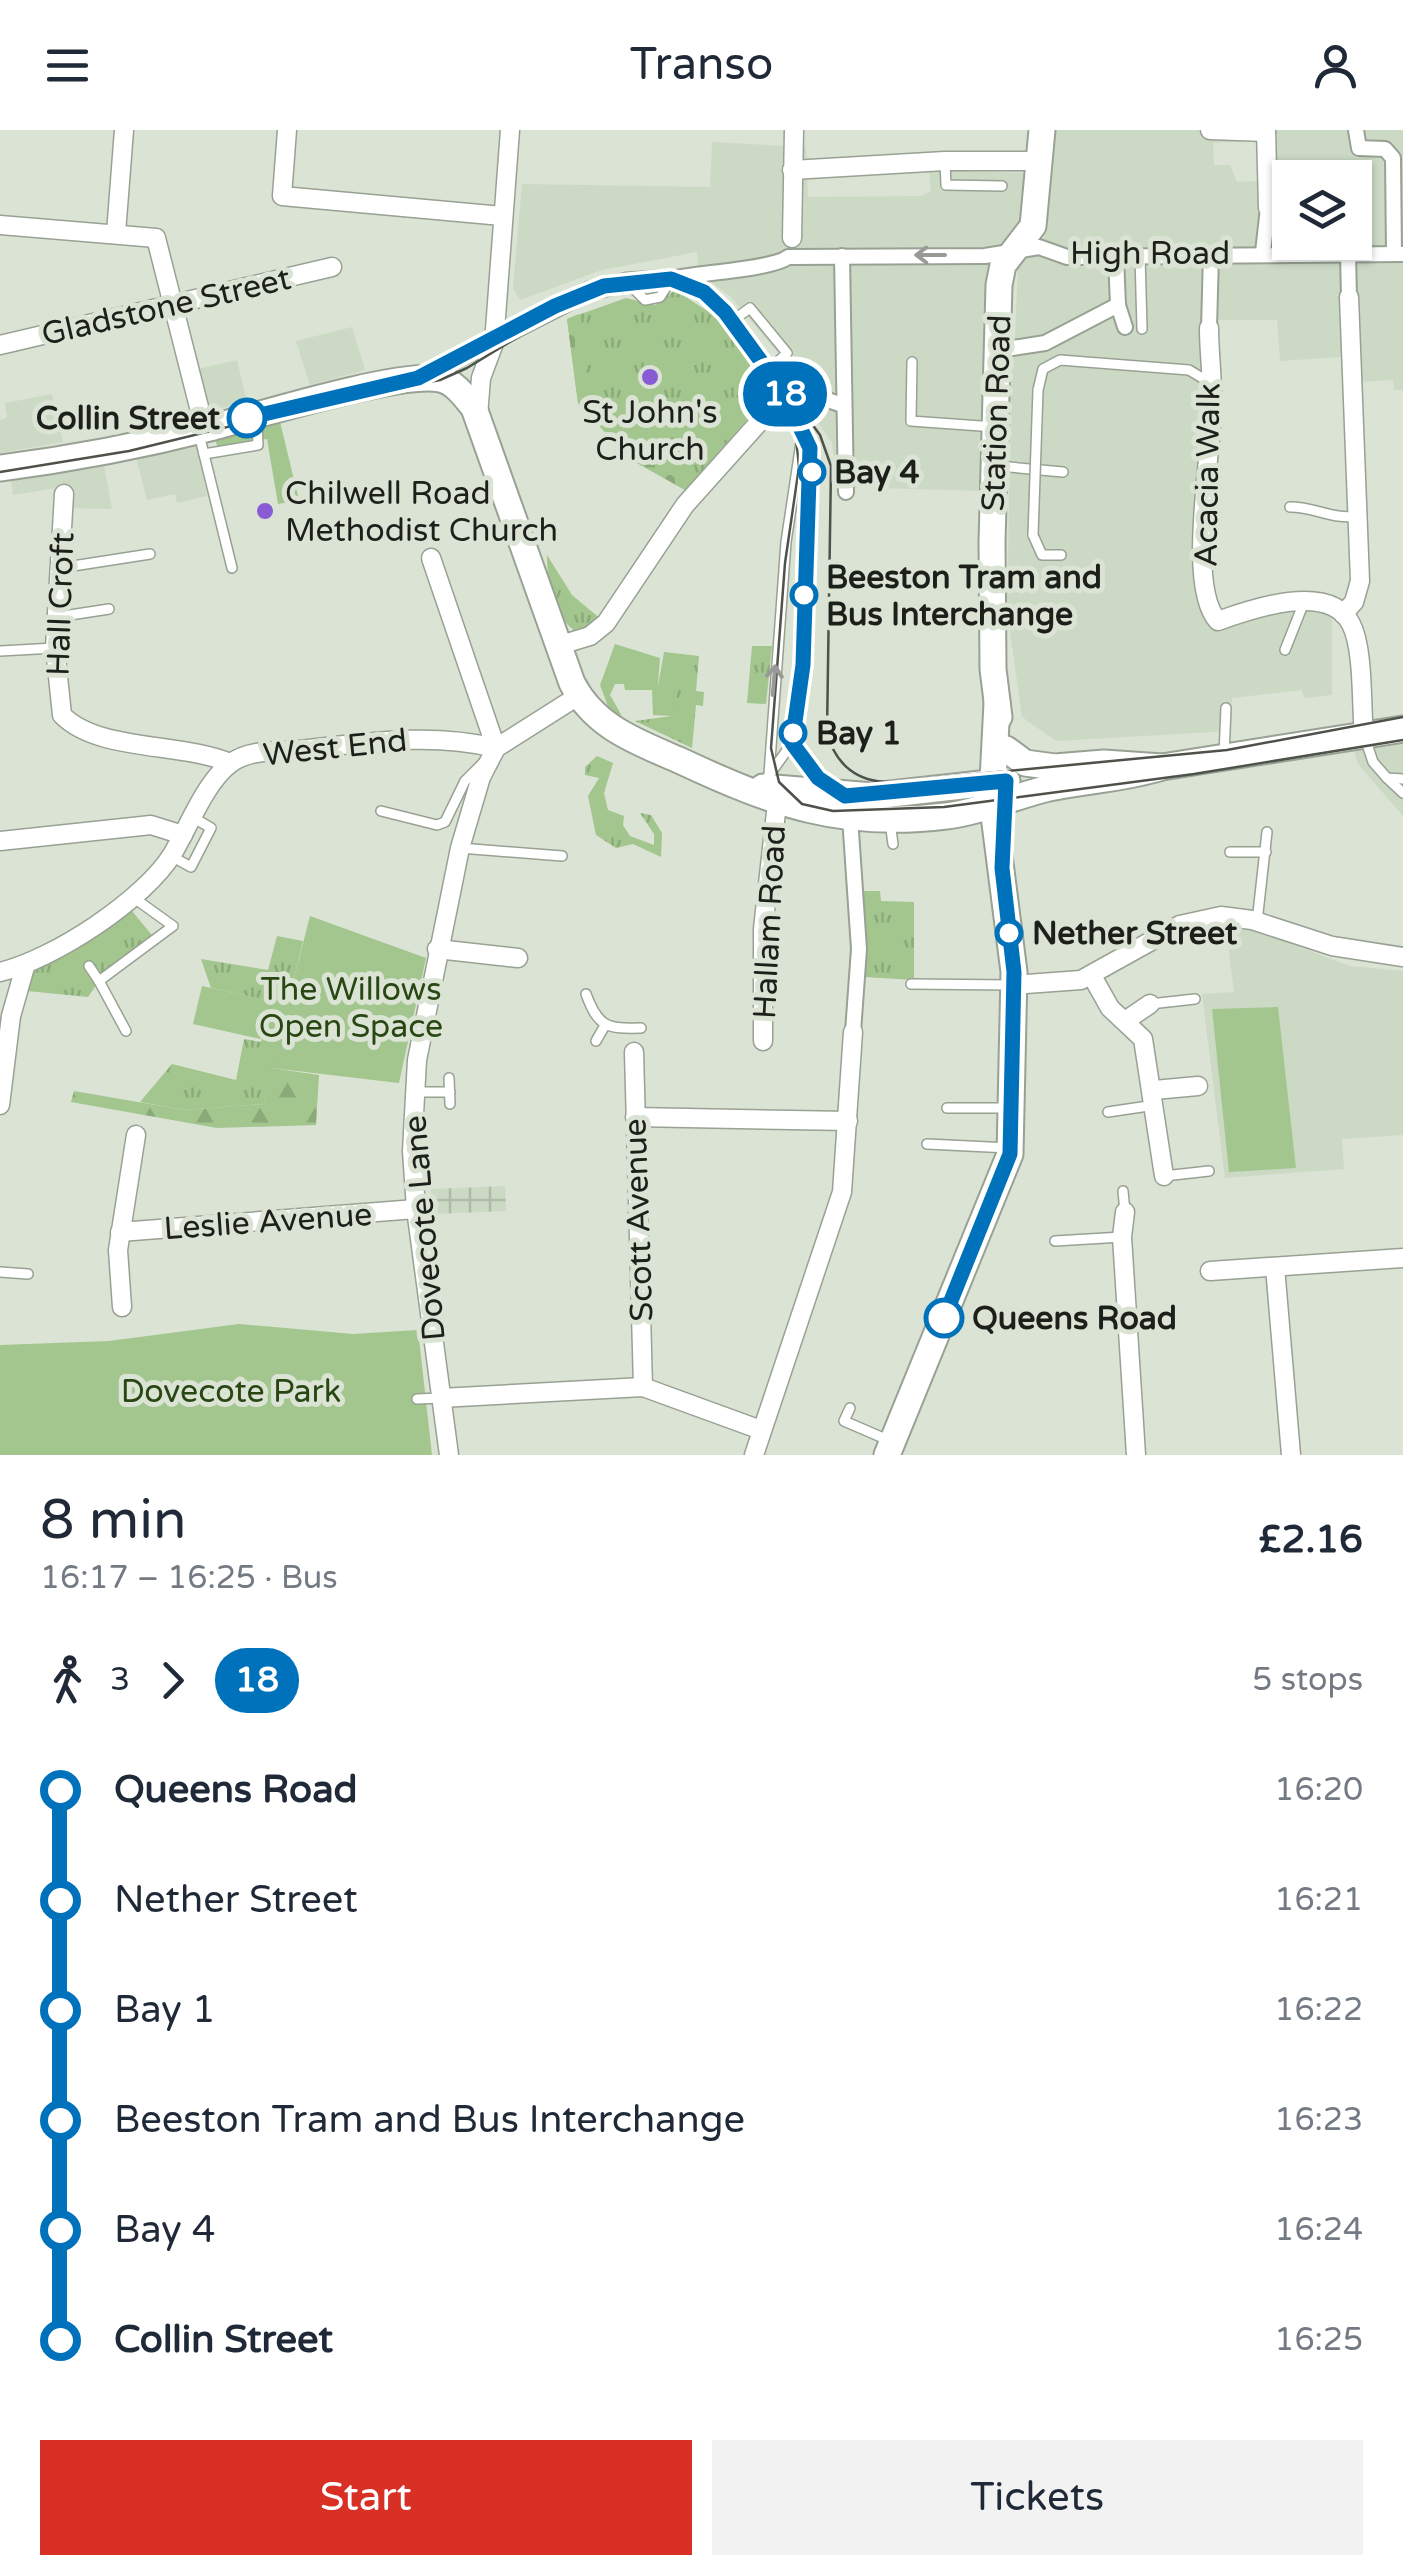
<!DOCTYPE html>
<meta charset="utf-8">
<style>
:root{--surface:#fff;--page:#f2f2f3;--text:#1f2937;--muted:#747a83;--accent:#d93025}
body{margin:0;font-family:"Varela Round",sans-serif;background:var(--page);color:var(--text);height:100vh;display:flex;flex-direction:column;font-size:38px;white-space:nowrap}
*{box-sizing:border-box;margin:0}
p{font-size:32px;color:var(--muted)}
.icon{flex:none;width:55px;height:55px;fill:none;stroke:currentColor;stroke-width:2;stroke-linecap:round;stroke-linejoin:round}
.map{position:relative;height:1325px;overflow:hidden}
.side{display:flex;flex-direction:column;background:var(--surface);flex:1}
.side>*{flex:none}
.badge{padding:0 20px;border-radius:32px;font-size:35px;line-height:65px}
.tools{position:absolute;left:1272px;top:30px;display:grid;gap:20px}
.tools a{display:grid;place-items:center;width:100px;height:100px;border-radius:0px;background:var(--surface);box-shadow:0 2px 8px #0004;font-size:50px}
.map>.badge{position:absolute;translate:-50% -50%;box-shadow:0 0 0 5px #fff}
.legs{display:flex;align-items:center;gap:15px;height:110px;padding:0 40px;font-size:32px}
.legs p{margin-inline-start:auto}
.summary{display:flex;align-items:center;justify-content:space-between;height:170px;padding:0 40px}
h1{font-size:55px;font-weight:600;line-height:75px}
.primary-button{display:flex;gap:20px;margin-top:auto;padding:20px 40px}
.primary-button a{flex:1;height:115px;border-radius:0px;background:var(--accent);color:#fff;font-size:40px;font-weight:600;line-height:115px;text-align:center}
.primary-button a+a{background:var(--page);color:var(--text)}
ul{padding:0 40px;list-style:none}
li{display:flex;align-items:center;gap:35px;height:110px;font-size:38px}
li i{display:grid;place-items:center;width:15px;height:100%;margin:0 12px;background:currentColor}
li i::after{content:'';width:25px;height:25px;margin:-12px;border:8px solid;border-radius:50%;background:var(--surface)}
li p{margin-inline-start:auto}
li:first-child i{background:linear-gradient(#0000 50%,currentColor 0)}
li:last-child i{background:linear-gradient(currentColor 50%,#0000 0)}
header{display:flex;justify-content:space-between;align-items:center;height:130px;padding:0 40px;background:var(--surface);font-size:45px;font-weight:600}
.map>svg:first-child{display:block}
.built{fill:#ccdac5;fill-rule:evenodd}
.industrial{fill:url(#industrial-grid)}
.grass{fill:url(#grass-tufts)}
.forest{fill:url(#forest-firs)}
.cemetery{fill:url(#cemetery-stones)}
.green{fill:#a2c68d}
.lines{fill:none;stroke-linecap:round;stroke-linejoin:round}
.service-casing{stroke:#98a193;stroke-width:12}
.pedestrian-casing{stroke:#98a193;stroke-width:18}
.minor-casing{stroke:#98a193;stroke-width:21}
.secondary-casing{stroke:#98a193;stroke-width:29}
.service{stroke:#fff;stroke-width:9}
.pedestrian{stroke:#fff;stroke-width:14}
.minor{stroke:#fff;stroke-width:18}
.secondary{stroke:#fff;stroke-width:25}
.tram{stroke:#4d524a;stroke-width:2.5}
.service-bridge-casing{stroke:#98a193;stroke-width:12;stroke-linecap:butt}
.service-bridge{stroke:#fff;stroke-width:9}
.oneway{stroke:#999a98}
.line-1-casing{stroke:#fff;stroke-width:22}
.line-1{stroke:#0072bc;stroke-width:15}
.poi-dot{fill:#895cd6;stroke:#dae3d4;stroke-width:4}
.stop-1-dot{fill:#fff;stroke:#0072bc;stroke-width:5}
.labels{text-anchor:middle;stroke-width:10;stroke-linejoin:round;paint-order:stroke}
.street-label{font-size:32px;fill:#1c1f1a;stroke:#dae3d4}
.poi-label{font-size:32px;fill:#1c1f1a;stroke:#dae3d4}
.stop-label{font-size:32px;font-weight:bold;fill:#1c1f1a;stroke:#dae3d4;text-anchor:start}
.park-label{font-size:32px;fill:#294713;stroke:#dae3d4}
</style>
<header><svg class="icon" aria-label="menu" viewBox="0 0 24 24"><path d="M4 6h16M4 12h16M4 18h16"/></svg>Transo<svg class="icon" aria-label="person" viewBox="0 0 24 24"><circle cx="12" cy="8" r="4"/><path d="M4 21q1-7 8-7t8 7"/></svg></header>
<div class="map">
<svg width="1403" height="1325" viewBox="0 0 1403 1325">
<defs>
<pattern id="industrial-grid" width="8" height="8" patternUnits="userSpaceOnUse" patternTransform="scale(2.5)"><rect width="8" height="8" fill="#ccdac5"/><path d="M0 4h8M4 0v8" fill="none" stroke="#afbba9"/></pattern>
<pattern id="grass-tufts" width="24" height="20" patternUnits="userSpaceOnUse" patternTransform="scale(2.5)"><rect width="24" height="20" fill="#a2c68d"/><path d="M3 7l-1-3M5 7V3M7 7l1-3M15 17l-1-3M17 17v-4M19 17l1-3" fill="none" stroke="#8baa79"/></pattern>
<pattern id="forest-firs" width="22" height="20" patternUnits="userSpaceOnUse" patternTransform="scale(2.5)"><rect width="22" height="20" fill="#a2c68d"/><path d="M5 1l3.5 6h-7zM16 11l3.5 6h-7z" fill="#8baa79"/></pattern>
<pattern id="cemetery-stones" width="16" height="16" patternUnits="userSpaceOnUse" patternTransform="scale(2.5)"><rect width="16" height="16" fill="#a2c68d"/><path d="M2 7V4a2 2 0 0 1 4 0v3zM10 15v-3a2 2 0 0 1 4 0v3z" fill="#8baa79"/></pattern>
</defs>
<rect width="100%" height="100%" fill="#dae3d4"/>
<!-- built -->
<g class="built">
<path d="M 1052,0 L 1252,0 L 1252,11 L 1213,13 L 1214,35 L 1230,35 L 1237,52 L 1274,50 L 1274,0 L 1403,0 L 1403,260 L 1394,260 L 1393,250 L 1357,252 L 1355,226 L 1280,231 L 1277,190 L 1206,190 L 1198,434 L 1208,483 L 1283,476 L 1332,480 L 1332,565 L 1304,568 L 1302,560 L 1232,568 L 1231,601 L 1056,611 L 1022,587 L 1004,460 L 1008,437 L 1009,334 L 1004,334 L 1009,212 L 1015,209 L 1018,131 L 1045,107 ZM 1290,48 L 1355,48 L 1355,112 L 1290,112 Z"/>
<path d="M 712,12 L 806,17 L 808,67 L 920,66 L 931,61 L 929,40 L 1024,43 L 1020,92 L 986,145 L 991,182 L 987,361 L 837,357 L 832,313 L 785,243 L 792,240 L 730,166 L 699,143 L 697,122 L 602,140 L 520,170 L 513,158 L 522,54 L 710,57 Z"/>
<path d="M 352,197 L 365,240 L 310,255 L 296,211 Z"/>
<path d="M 237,230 L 247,272 L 208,281 L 198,239 Z"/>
<path d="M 52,264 L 63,312 L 0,323 L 0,290 L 7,288 L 5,273 Z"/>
<path d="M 196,312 L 207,366 L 177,373 L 175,364 L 147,370 L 136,327 Z"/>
<path d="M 104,334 L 112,379 L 69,378 L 69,356 L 13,365 L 11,350 Z"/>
<path d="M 1403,613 L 1403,686 L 1358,634 L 1354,620 Z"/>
<path d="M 1226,800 L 1254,800 L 1350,836 L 1403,841 L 1403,1005 L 1342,1009 L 1344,1039 L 1225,1048 L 1202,864 L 1234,862 Z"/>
</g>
<!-- industrial -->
<path class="industrial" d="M 505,1056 L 506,1081 L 435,1084 L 431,1059 Z"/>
<!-- grass -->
<g class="grass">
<path d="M 675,160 L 715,186 L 759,247 L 748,258 L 761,274 L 685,360 L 630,329 L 578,273 L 567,189 L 626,168 L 655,175 Z"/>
<path d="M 547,425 L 572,465 L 602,490 L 579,503 C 554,491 547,450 547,425 Z"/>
<path d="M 752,516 L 772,516 L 766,574 L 747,573 Z"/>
<path d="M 664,522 L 699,526 L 696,561 L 704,562 L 703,576 L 696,575 L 692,618 L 635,591 L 672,586 L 658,556 Z"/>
<path d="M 597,626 L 613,633 L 604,663 L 608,680 L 624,686 L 623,695 L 630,706 L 654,715 L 654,704 L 640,683 L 651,685 L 662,703 L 661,727 L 633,714 L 616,718 L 596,705 L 588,666 L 599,648 L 585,645 L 585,637 Z"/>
<path d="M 859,761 L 880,761 L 881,771 L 914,772 L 914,850 L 864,847 Z"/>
<path d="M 132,781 L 156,810 L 99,851 L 88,867 L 27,861 L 34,842 Z"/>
<path d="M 277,806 L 303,811 L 264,974 L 184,980 L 140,972 L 172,934 L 236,950 L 244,909 L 261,912 L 269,871 L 211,858 L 201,829 L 268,840 Z"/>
</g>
<!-- forest -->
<path class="forest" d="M 271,938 L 319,945 L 316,995 L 217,998 L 71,972 L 74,961 L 184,980 L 264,974 Z"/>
<!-- cemetery -->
<path class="cemetery" d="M 579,184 C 586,248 582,278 637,321 C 655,336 672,340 685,360 L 630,329 L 578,273 L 567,189 Z"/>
<!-- green -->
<g class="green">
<path d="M 280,292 L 299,370 L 278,374 L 267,309 L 217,316 L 215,308 Z"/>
<path d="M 615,514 L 660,528 L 658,555 L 674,555 L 673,586 L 653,585 L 652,560 L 625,560 L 624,554 L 615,554 L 610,565 L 622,586 L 609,579 L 600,555 Z"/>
<path d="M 310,786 L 426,828 L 399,953 L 271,938 Z"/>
<path d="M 202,856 L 270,871 L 261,909 L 193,894 Z"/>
<path d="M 1278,877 L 1296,1038 L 1229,1042 L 1212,879 Z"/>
<path d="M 239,1194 L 353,1204 L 418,1200 L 432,1325 L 0,1325 L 0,1215 L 109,1211 Z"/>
</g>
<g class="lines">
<defs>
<g id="service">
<path d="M 945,31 L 946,55 L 1002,56"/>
<path d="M 1140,126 L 1142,199"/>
<path d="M 627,152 L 645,170 L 660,167 L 671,149 L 704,162 L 725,182 L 782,260 L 810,318 L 803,535 L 792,613 L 768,647"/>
<path d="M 732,191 L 750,178 L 787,223 L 768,241"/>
<path d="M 912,232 L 911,291 L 995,297"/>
<path d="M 1038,260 L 1043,239 L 1060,230 L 1189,240 L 1209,252"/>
<path d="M 199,304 L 232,438"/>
<path d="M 204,324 L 258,315 L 257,289"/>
<path d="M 998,336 L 1063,342"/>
<path d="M 1290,377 C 1317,377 1331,390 1358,386"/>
<path d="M 1033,405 L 1042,425 L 1061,425"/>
<path d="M 60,438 L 150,424"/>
<path d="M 57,487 L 109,479"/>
<path d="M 1285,520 L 1304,472"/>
<path d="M 0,521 L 55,518"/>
<path d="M 1365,608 L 1373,632 L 1387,648 L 1403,649"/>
<path d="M 792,613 L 825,653"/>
<path d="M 1224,625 L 1226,578"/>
<path d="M 769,644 L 786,412 L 802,306"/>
<path d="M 1387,648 L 1403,663"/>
<path d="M 381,681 L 437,695 L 445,692 L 465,651 L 483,633"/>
<path d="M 890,692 L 893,714"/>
<path d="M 460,718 L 562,726"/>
<path d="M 1230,722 L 1266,722"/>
<path d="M 171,726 L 191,737 L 211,698 L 194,688"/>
<path d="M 1257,792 L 1267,702"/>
<path d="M 89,836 L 99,851"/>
<path d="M 911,854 L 1011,855"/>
<path d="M 586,864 C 598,897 607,899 641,898"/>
<path d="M 1150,874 L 1195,869"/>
<path d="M 126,901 L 99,851 L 173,796 L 134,768"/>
<path d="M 596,911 L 604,897"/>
<path d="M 449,948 L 450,974"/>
<path d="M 415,962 L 450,962"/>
<path d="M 947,978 L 1010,978"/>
<path d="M 1108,982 L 1155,975"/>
<path d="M 927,1014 L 1009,1018"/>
<path d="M 1164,1046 L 1209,1041"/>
<path d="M 1123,1061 L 1125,1082"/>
<path d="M 1055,1111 L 1122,1107"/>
<path d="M 0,1142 L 28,1144"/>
<path d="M 417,1269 L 441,1268"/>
<path d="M 850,1278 L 844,1291 L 888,1310"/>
</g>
<g id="pedestrian">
<path d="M 1356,0 L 1359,18 L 1385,19 L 1393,28 L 1394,124"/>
<path d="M 1263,122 L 1268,78"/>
<path d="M 1348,124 L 1349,167"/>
<path d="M 842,126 L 846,362"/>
<path d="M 1116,127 L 1118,175 L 1125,197"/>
<path d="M 671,149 C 696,143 774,139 788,127 L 985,126 L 1039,117 L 1067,127 L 1403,124"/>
<path d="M 1209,198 L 1211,125"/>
<path d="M 1000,220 L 1045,213 L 1118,175"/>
<path d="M 782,260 L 797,259 L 842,275"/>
<path d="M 850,687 L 859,819 L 853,902"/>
</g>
<g id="minor">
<path d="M 287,0 L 282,66 L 502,86"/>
<path d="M 1210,0 L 1266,2"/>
<path d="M 1266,0 L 1268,78"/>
<path d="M 792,40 L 945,31 L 1039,31"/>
<path d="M 0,95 L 156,108 L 199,277"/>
<path d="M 116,103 L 124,0"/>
<path d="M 792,108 L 794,0"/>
<path d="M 1209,198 C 1209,224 1213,250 1212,276 C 1212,324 1186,457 1218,491 C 1251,479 1330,451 1351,494 C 1364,519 1361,576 1364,605"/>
<path d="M 0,215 L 332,137"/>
<path d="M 423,246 L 589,161 L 627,152 L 671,149"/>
<path d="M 478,286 L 481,248 L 494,213 L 510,0"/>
<path d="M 64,364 L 55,518 L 62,585 C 98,622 181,612 230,633"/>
<path d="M 431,428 L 496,618"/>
<path d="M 1343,484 L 1354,472 L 1360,451 L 1349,167"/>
<path d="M 557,516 L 590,506 L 606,493 L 685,375 L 762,289 L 770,287"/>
<path d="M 0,711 L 151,695 L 183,705"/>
<path d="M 437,819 L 518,828"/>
<path d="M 0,842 C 52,830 145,770 173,723 C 189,696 206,651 231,633 C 250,619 277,622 298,620 C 367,613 428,602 496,618"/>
<path d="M 1092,846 L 1110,878 L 1143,909 L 1164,1046"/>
<path d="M 1013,855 L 1081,850 L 1180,795 L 1221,786 L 1252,790 L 1332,816 L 1403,827"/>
<path d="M 1125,891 L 1150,874"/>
<path d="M 763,911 L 763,799 L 777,673"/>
<path d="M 634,922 L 643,1257"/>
<path d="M 1154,960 L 1198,956"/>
<path d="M 0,975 L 11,886 L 25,837"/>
<path d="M 635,987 L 848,991"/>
<path d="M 1125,1082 L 1122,1107 L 1136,1325"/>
<path d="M 120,1102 L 416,1079"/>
<path d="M 1275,1137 L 1291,1325"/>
<path d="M 1210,1141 L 1403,1128"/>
<path d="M 122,1177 L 118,1120 L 136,1005"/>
<path d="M 441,1268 L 643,1257 L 761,1300"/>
<path d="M 449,1325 L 416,1079 L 412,1021 L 417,930 L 460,718 L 481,647 L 496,618 L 578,566"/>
<path d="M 754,1325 L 842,1062 L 853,902"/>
</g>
<g id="secondary">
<path d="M 0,338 C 71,329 140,316 210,298 C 256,286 400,241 440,249 C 455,252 465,267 474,278 L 572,553 C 595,598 638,612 681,631 C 773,674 842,699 946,686 C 981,682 1015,666 1049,658 C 1087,650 1124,649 1162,637"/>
<path d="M 999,587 L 993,539 L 992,412 L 999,155 L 1003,135 L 1033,96 L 1042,0"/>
<path d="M 1006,619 L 1025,633 L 1055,637 L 1104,633 L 1162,637 L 1403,599"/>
<path d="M 763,657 L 873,666 L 1007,651"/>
<path d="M 887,1325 L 1010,1024 L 1014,842 L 992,670 L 997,573"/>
</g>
</defs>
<!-- service casing -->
<use href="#service" class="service-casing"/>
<!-- pedestrian casing -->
<use href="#pedestrian" class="pedestrian-casing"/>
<!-- minor casing -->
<use href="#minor" class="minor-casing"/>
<!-- secondary casing -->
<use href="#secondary" class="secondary-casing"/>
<!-- service -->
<use href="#service" class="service"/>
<!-- pedestrian -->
<use href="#pedestrian" class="pedestrian"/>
<!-- minor -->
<use href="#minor" class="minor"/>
<!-- secondary -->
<use href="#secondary" class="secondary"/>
<!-- tram -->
<g class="tram">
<path d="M 400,246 L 438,233 L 509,196"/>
<path d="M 790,264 L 820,305 L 831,336 L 827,602 C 835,635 858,653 892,652 L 1227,620 L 1403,587"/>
<path d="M 0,342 L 129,321 L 338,270 L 440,250 L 467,238 L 582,168 L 630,156 L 669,154 L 694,162 L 720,183 L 779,264 L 795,297 L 799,337 L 785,433 L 771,618 L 779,652 L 802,674 L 833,681 L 944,677 L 1194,644 L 1403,610"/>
</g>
<defs>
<path id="service-bridge" d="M 1033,405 L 1038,260"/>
</defs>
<!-- service-bridge casing -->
<use href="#service-bridge" class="service-bridge-casing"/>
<!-- service-bridge -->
<use href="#service-bridge" class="service-bridge"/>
</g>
<!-- one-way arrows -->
<defs><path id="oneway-shaft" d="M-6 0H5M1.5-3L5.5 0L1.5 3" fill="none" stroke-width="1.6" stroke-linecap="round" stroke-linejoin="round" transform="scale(2.5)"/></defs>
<g class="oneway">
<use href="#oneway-shaft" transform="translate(930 125) rotate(-180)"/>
<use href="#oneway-shaft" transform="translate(774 550) rotate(-85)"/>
</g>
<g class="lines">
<defs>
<path id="line-1" d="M 247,288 L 418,248 L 555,176 L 604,156 L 671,149 L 704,162 L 725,182 L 782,260 L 810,318 L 803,535 L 792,613 L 818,648 L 845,666 L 1006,651 L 1002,738 L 1014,842 L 1010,1024 L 944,1188"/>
</defs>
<!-- line-1 casing -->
<use href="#line-1" class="line-1-casing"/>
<!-- line-1 -->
<use href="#line-1" class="line-1"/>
</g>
<!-- markers -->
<g class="poi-dot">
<circle cx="650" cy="247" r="10"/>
<circle cx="265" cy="381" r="10"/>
</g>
<g class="stop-1-dot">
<circle cx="247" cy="288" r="18"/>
<circle cx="812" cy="342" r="12"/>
<circle cx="804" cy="465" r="12"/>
<circle cx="793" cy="603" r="12"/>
<circle cx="1009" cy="803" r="12"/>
<circle cx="944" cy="1188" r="18"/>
</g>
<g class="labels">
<!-- street labels -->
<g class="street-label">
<text x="1150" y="134">High Road</text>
<text transform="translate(166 176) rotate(-13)" y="11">Gladstone Street</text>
<text transform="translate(996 283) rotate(-88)" y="11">Station Road</text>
<text transform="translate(1207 345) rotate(-89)" y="11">Acacia Walk</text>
<text transform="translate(60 474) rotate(-88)" y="11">Hall Croft</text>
<text transform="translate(335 617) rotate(-6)" y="11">West End</text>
<text transform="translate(769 792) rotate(-87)" y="11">Hallam Road</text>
<text transform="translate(638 1090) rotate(-92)" y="11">Scott Avenue</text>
<text transform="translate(268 1091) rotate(-4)" y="11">Leslie Avenue</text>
<text transform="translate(424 1098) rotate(-95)" y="11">Dovecote Lane</text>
</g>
<!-- poi labels -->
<g class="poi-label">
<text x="650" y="293">St John's<tspan x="650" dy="37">Church</tspan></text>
<text x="285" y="374" text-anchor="start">Chilwell Road<tspan x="285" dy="37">Methodist Church</tspan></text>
</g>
<!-- stop labels -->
<g class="stop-label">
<text x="220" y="299" text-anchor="end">Collin Street</text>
<text x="834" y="353">Bay 4</text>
<text x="826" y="458">Beeston Tram and<tspan x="826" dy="37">Bus Interchange</tspan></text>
<text x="816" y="614">Bay 1</text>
<text x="1032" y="814">Nether Street</text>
<text x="972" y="1199">Queens Road</text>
</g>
<!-- park labels -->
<g class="park-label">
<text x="351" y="870">The Willows<tspan x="351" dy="37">Open Space</tspan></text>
<text x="231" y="1272">Dovecote Park</text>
</g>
</g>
</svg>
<div class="tools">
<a><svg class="icon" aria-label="layers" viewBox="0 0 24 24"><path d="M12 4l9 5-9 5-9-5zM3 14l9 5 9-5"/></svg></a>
</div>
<b class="badge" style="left:785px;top:264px;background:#0072bc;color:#fff">18</b>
</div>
<section class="side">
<div class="summary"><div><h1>8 min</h1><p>16:17 – 16:25 · Bus</p></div><b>£2.16</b></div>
<div class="legs"><svg class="icon" aria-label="walk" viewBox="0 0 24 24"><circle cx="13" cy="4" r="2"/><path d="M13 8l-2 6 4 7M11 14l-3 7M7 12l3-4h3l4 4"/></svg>3<svg class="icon" aria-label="forward" viewBox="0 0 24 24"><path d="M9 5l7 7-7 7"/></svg><b class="badge" style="background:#0072bc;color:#fff">18</b><p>5 stops</p></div>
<ul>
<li><i style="color:#0072bc"></i><b>Queens Road</b><p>16:20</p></li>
<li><i style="color:#0072bc"></i><span>Nether Street</span><p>16:21</p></li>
<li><i style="color:#0072bc"></i><span>Bay 1</span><p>16:22</p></li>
<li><i style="color:#0072bc"></i><span>Beeston Tram and Bus Interchange</span><p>16:23</p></li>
<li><i style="color:#0072bc"></i><span>Bay 4</span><p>16:24</p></li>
<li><i style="color:#0072bc"></i><b>Collin Street</b><p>16:25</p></li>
</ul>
<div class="primary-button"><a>Start</a><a>Tickets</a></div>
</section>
